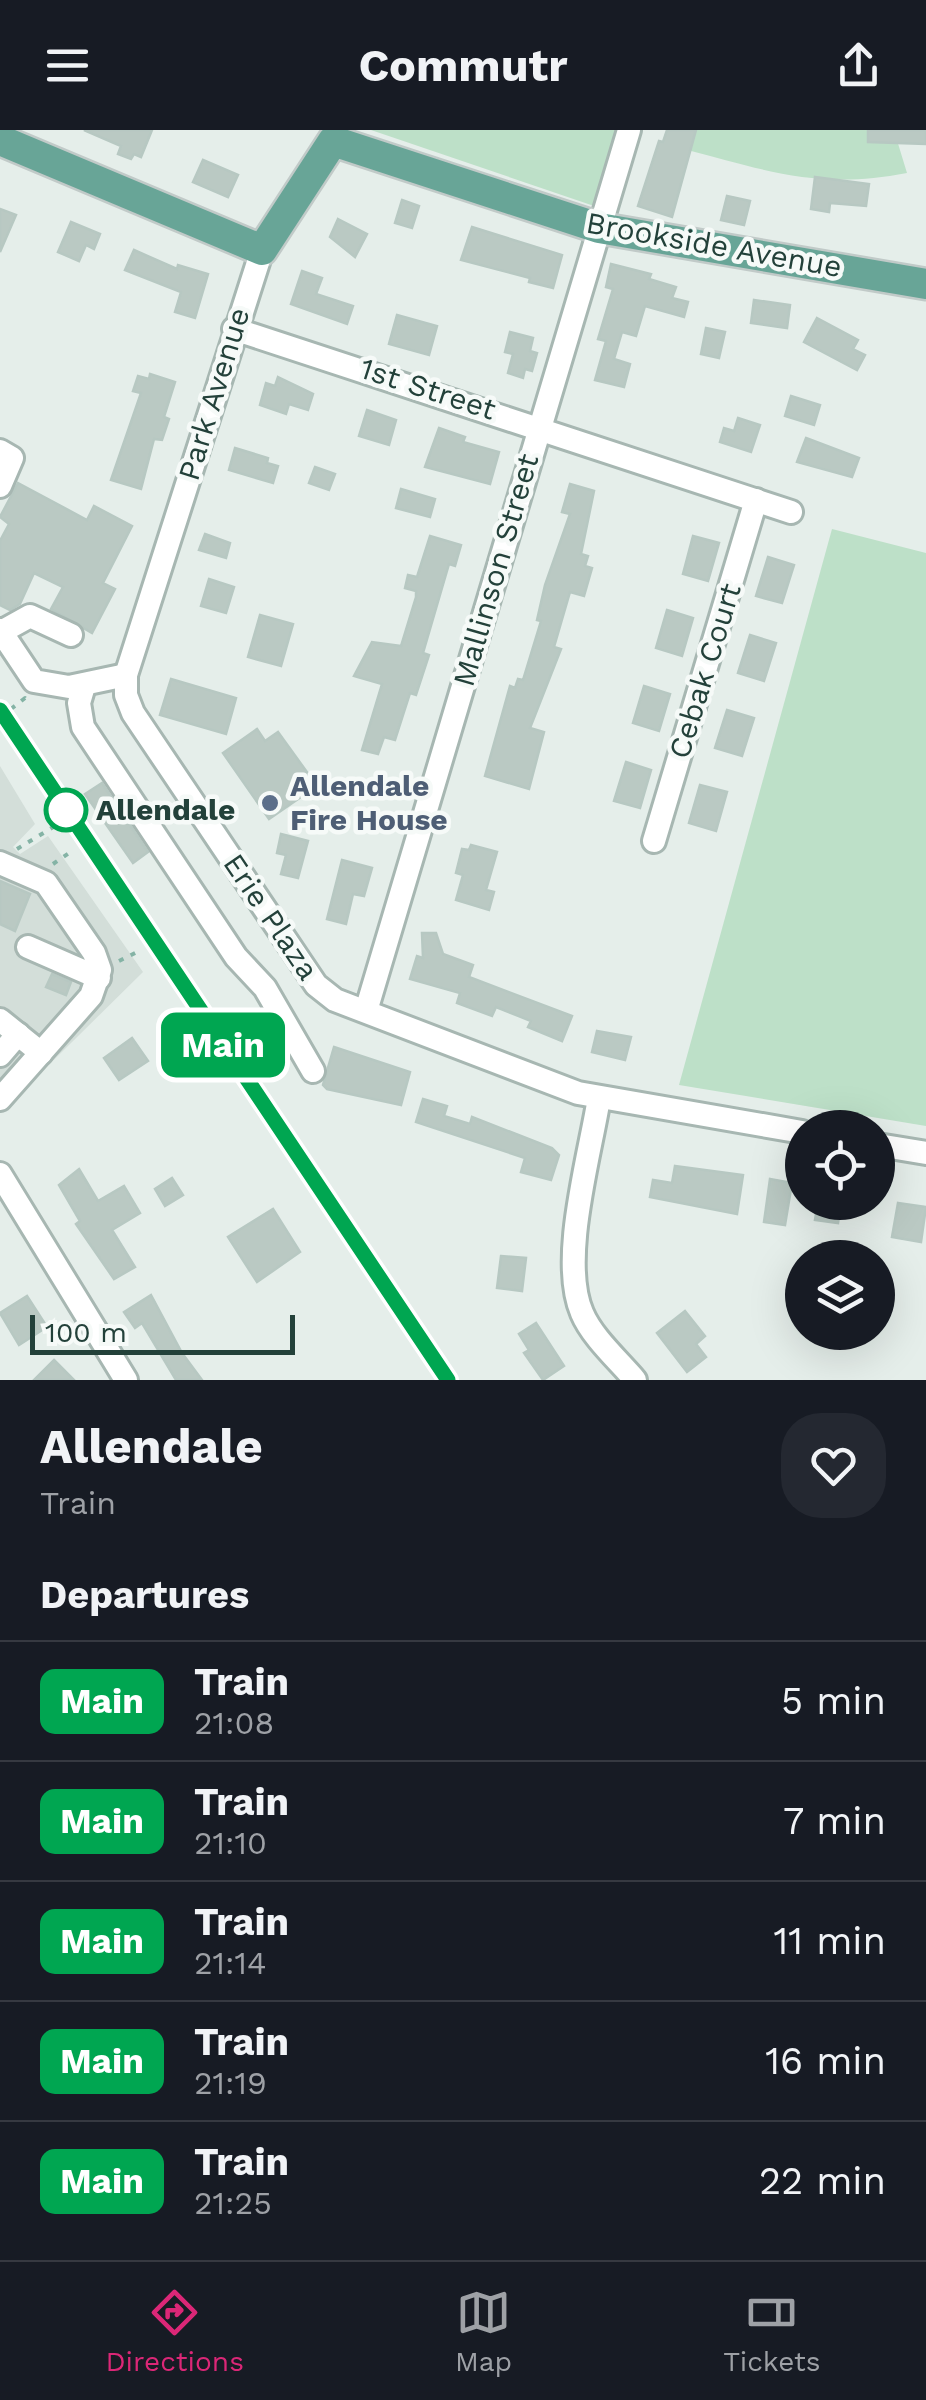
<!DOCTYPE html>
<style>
:root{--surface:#171b24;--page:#242831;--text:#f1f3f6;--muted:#9ea1a6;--line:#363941;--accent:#db2777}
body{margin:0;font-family:"Work Sans",sans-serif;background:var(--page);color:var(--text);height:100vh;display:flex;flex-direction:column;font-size:38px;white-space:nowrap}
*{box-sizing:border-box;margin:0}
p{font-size:32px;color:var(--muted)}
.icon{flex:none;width:55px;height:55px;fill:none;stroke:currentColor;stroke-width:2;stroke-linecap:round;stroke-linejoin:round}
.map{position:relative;height:1250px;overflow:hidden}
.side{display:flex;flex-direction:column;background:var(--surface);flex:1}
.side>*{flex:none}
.badge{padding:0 20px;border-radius:15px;font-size:35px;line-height:65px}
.tools{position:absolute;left:785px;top:980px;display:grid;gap:20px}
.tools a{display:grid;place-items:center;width:110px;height:110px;border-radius:50%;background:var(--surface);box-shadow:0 10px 40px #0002;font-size:50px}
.scale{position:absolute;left:30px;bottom:25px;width:265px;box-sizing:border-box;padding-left:10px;border:5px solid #23413a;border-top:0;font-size:28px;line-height:35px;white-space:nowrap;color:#23413a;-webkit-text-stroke:8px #f6faf8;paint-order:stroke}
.map>.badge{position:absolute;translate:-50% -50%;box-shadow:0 0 0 5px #fff}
h2{padding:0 40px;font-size:38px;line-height:90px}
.round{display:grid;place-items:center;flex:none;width:105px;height:105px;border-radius:40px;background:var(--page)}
.headline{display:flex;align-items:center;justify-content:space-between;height:170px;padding:0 40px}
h1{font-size:48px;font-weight:700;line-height:75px}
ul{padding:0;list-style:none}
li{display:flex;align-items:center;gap:30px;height:120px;padding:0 40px;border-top:2px solid var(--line)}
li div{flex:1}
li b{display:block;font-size:38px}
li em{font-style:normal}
li .badge{min-width:110px;font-weight:700;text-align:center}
header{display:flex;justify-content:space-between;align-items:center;height:130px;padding:0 40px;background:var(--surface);font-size:45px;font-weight:700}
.dock{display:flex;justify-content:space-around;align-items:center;height:140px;border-top:2px solid var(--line);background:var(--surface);font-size:28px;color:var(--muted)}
.dock a{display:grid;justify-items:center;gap:5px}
.dock .active{color:var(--accent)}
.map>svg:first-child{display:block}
.built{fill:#d3ded9}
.green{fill:#bde0c8}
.building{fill:#bac9c3;stroke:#b7c8c2;stroke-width:2.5}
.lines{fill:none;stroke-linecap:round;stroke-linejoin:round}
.minor-casing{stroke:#a7b7b2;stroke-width:28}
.major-casing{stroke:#c1cac8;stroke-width:35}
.path{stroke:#84b3a5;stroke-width:4;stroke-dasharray:5 8;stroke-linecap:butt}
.minor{stroke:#fff;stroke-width:22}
.major{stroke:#68a597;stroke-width:30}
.rail{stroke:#5e7c75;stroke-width:5;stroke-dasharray:20 10;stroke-linecap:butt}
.line-casing{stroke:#fff;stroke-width:22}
.line{stroke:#00a651;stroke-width:15}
.service-dot{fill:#5c6f8a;stroke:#f6faf8;stroke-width:4}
.stop-dot{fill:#fff;stroke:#00a651;stroke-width:5}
.labels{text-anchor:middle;stroke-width:9;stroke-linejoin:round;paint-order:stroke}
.street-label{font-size:30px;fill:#23413a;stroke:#f6faf8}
.service-label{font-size:30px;font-weight:bold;fill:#4e5e75;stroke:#f6faf8;text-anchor:start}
.stop-label{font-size:30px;font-weight:bold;fill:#23413a;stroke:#f6faf8;text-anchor:start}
</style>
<header><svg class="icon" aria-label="menu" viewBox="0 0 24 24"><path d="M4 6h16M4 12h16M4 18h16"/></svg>Commutr<svg class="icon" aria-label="share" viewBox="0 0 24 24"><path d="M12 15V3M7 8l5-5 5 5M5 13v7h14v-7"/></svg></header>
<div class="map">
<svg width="926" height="1250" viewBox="0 0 926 1250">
<rect width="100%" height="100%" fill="#e5eeea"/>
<!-- built -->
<path class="built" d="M 0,636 L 35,694 L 13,717 L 20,724 L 48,706 L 143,842 L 0,983 Z"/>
<!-- green -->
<g class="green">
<path d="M 371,0 L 620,0 L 597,77 Z"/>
<path d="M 683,0 L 884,0 L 896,7 L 907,43 C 820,60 767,41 684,19 Z"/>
<path d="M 832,399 L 926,423 L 926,996 L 679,955 Z"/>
</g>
<!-- building -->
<g class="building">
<path d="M 84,0 L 152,0 L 141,27 L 134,24 L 131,29 L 118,24 L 121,16 Z"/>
<path d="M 667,0 L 696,0 L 672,87 L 638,76 L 659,11 L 663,12 Z"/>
<path d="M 868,0 L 926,0 L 926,14 L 868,12 Z"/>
<path d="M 203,30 L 238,45 L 228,67 L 193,52 Z"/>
<path d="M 815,47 L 869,54 L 866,76 L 830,73 L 829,82 L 811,79 Z"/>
<path d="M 727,66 L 750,71 L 744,95 L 721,90 Z"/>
<path d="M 402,70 L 419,76 L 412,98 L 395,93 Z"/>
<path d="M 0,79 L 16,85 L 0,122 Z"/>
<path d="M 338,89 L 367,104 L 355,127 L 330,107 Z"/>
<path d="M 71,92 L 100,104 L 94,119 L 86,115 L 79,131 L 58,122 Z"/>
<path d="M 472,97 L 562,125 L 553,158 L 529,152 L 530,148 L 461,130 Z"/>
<path d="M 134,120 L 177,139 L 178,135 L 208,144 L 195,188 L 175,182 L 181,162 L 125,140 Z"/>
<path d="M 611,134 L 651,144 L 649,149 L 676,157 L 672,168 L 688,172 L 684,187 L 645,176 L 636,206 L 622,202 L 614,229 L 630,234 L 624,257 L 595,250 L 606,211 L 598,209 L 613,159 L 606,157 Z"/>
<path d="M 302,141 L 322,148 L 316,164 L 353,176 L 347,194 L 291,174 Z"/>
<path d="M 754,170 L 790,175 L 787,198 L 751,193 Z"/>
<path d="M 397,185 L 437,196 L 429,225 L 389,214 Z"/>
<path d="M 817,188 L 858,210 L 853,219 L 865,225 L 857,240 L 804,212 Z"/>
<path d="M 706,198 L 725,202 L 719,228 L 701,224 Z"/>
<path d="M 510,202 L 533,208 L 530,221 L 537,223 L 532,241 L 525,239 L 523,248 L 508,243 L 513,224 L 505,222 Z"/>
<path d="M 150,244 L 175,252 L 164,287 L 169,289 L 162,310 L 154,309 L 141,359 L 111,350 L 141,263 L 133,261 L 138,246 L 149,249 Z"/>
<path d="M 278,247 L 313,264 L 308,280 L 289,274 L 286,284 L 260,275 L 266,253 L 275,256 Z"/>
<path d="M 791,266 L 820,275 L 814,295 L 785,286 Z"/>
<path d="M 367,280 L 396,290 L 389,315 L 359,306 Z"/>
<path d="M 738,288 L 760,295 L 751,322 L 720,312 L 724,298 L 734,301 Z"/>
<path d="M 439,298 L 465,307 L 463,312 L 499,322 L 490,354 L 425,337 Z"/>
<path d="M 806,308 L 859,328 L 852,347 L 797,332 Z"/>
<path d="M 235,318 L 268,328 L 267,333 L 278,336 L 273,353 L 229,340 Z"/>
<path d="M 315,337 L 335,344 L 329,360 L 309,353 Z"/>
<path d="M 18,353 L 87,390 L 94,376 L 132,396 L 103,453 L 115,459 L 92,503 L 51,479 L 63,457 L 34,443 L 20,474 L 10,480 L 0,475 L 0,411 L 9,394 L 0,387 Z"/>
<path d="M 570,354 L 594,361 L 581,424 L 588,426 L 585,436 L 592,438 L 584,466 L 570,462 L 554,517 L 561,519 L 530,598 L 544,602 L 529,659 L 485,646 L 510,556 L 515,558 L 518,549 L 523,550 L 541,491 L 537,490 L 545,455 L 570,384 L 562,382 Z"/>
<path d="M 401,359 L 435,369 L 430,387 L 396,378 Z"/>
<path d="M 205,404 L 230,413 L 226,428 L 199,420 Z"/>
<path d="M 430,406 L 461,415 L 455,436 L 449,434 L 423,523 L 429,525 L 416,565 L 410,563 L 395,610 L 384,607 L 378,624 L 362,620 L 382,554 L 354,546 L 372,512 L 401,516 L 416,467 L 416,461 L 405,458 L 408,445 L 417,447 Z"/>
<path d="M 693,406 L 719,413 L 708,451 L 683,444 Z"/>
<path d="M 768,427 L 794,435 L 782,473 L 756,466 Z"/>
<path d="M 209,449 L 234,457 L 226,483 L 201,476 Z"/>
<path d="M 667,480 L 693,488 L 682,526 L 656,518 Z"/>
<path d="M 260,485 L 293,494 L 281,536 L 248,527 Z"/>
<path d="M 750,505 L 776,513 L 764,551 L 738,543 Z"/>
<path d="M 171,549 L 236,568 L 226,604 L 160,585 Z"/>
<path d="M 644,556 L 670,564 L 659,601 L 633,593 Z"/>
<path d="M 727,580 L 754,588 L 742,626 L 715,618 Z"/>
<path d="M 257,599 L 265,611 L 278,602 L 317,656 L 269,689 L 223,623 Z"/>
<path d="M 626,632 L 651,640 L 640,678 L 614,671 Z"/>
<path d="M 102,653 L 148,722 L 133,733 L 85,664 Z"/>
<path d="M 700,655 L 727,662 L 716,701 L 689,693 Z"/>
<path d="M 281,704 L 308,711 L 298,748 L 281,744 L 286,725 L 277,723 Z"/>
<path d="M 471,715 L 497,722 L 486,760 L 494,762 L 489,780 L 456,770 L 463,745 L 456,743 L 462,719 L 469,720 Z"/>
<path d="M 342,730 L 372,738 L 364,766 L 353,764 L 346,794 L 327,789 Z"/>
<path d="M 0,751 L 30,764 L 15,801 L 0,794 Z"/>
<path d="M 422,803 L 436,803 L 443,824 L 473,835 L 469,847 L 572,886 L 562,911 L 528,897 L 531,891 L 496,877 L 492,886 L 457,873 L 460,863 L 410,849 L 417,826 L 423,828 Z"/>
<path d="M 52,844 L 71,852 L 66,865 L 46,857 Z"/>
<path d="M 597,901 L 631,907 L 625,930 L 592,922 Z"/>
<path d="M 132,908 L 148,931 L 119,950 L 104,928 Z"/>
<path d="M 334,917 L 410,942 L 401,975 L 327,959 L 323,955 Z"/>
<path d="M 423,969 L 447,976 L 444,986 L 470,994 L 472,987 L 552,1018 L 559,1025 L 551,1050 L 521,1042 L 525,1028 L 416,992 Z"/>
<path d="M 675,1036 L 743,1045 L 737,1084 L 650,1067 L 653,1050 L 672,1053 Z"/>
<path d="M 79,1039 L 98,1071 L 124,1056 L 140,1083 L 112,1100 L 135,1137 L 114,1149 L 76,1094 L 80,1091 L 59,1055 Z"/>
<path d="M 172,1048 L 183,1065 L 165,1076 L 155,1059 Z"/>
<path d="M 770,1049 L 792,1053 L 785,1095 L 764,1092 Z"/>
<path d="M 818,1072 L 841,1072 L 838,1093 L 815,1090 Z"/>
<path d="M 898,1073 L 926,1077 L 921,1112 L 892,1107 Z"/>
<path d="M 273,1079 L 300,1122 L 257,1152 L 228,1107 Z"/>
<path d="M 501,1126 L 526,1128 L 522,1161 L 497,1158 Z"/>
<path d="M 151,1165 L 182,1223 L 202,1250 L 176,1250 L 142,1193 L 135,1198 L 124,1182 Z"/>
<path d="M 27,1166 L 47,1197 L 19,1215 L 0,1183 Z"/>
<path d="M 685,1181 L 705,1206 L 696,1214 L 706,1227 L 687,1242 L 657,1203 Z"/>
<path d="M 536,1193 L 564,1236 L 543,1250 L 524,1223 L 529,1220 L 519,1204 Z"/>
<path d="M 54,1230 L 74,1250 L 34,1250 Z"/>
</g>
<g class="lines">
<defs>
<g id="minor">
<path d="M 262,120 L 126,545 L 126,565 L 133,583 L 316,855 L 335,870 L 578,963 L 802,1002"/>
<path d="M 234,199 L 791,382"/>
<path d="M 0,321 L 12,328 L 0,356"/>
<path d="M 0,500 L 34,551 L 69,557 L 126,545"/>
<path d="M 1,502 L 30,486 L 71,505"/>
<path d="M 84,556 L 79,573 L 83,597 L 236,827 L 265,858 L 313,941"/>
<path d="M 654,711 L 756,370"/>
<path d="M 0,733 L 46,753 L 94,823 L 100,840 L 91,866 L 0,969"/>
<path d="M 28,817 L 99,848"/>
<path d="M 366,881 L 629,0"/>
<path d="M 0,890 L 41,923"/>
<path d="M 0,925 L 18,904"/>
<path d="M 599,968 C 590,1025 559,1130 582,1183 C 592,1207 618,1230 635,1250"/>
<path d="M 878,1015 L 926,1023"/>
<path d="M 0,1044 L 126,1250"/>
</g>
<path id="major" d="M 0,10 L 262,120 L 333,11 L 599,98 L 926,154"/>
</defs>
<!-- minor casing -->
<use href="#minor" class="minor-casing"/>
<!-- major casing -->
<use href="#major" class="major-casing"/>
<!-- path -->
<g class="path">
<path d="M 11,579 L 25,568 L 29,574"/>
<path d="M 17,719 L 55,696"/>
<path d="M 53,734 L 72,721"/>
<path d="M 119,831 L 139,821"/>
</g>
<!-- minor -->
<use href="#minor" class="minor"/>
<!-- major -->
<use href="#major" class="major"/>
<!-- rail -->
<path class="rail" d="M 0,580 L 448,1250"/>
</g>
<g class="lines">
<defs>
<path id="line" d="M 0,580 L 448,1250"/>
</defs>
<!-- line casing -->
<use href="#line" class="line-casing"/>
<!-- line -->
<use href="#line" class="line"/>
</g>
<!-- markers -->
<circle class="service-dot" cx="270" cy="673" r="10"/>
<circle class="stop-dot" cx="66" cy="680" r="20"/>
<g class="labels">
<!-- street labels -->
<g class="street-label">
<text transform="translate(714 115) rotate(10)" y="10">Brookside Avenue</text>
<text transform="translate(428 259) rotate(18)" y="10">1st Street</text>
<text transform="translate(214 264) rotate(-73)" y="10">Park Avenue</text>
<text transform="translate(496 440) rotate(-74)" y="10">Mallinson Street</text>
<text transform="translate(705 541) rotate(-73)" y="10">Cebak Court</text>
<text transform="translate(271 787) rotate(56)" y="10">Erie Plaza</text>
</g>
<!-- service labels -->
<g class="service-label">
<text x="290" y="666">Allendale<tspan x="290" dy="34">Fire House</tspan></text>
</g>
<!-- stop labels -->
<g class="stop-label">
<text x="96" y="690">Allendale</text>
</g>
</g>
</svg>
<div class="tools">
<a><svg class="icon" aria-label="locate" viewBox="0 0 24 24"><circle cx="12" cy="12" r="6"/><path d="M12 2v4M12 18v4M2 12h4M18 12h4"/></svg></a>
<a><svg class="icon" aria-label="layers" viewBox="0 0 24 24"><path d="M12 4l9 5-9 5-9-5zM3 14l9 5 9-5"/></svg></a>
</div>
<div class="scale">100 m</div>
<b class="badge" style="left:223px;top:915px;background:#00a651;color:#fff">Main</b>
</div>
<section class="side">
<div class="headline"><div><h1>Allendale</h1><p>Train</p></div><a class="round"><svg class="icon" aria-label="heart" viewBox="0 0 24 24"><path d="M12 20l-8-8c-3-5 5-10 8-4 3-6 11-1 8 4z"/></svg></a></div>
<h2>Departures</h2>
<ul>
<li><span class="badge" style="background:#00a651;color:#fff">Main</span><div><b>Train</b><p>21:08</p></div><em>5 min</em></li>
<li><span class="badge" style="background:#00a651;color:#fff">Main</span><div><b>Train</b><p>21:10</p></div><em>7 min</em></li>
<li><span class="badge" style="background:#00a651;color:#fff">Main</span><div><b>Train</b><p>21:14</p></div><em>11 min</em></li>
<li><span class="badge" style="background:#00a651;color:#fff">Main</span><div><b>Train</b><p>21:19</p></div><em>16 min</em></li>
<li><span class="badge" style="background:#00a651;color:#fff">Main</span><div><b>Train</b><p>21:25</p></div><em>22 min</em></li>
</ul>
</section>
<nav class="dock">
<a class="active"><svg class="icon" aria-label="directions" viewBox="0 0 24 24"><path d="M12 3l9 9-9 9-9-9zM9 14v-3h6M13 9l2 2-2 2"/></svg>Directions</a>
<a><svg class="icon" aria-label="map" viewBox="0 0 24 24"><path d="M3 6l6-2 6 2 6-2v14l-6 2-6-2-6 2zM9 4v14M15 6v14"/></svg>Map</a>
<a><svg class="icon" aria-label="tickets" viewBox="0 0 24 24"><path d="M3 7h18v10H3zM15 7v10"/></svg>Tickets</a>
</nav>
